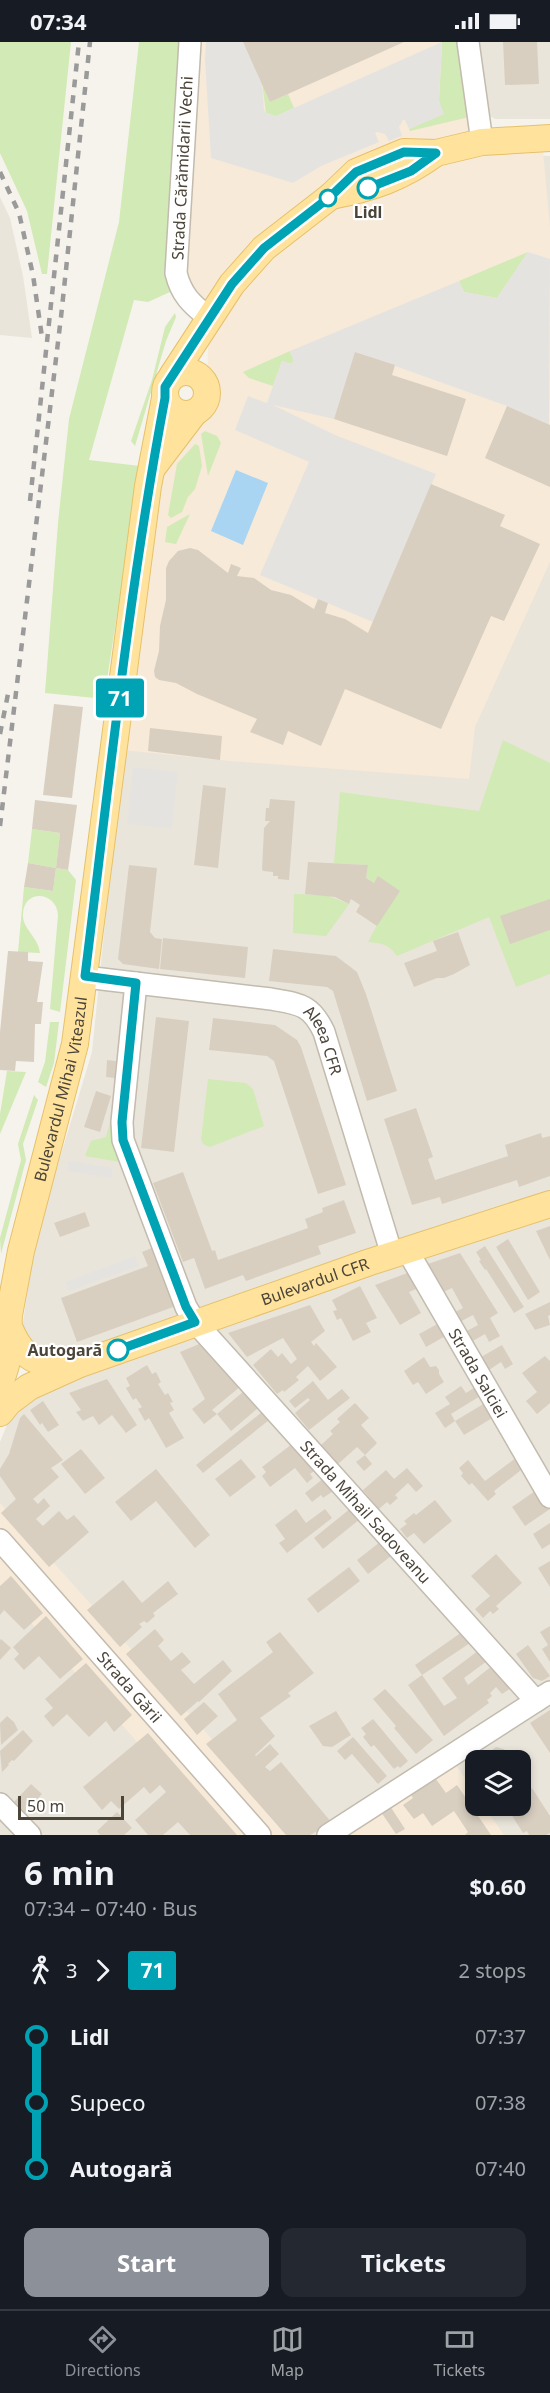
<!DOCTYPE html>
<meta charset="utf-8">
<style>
:root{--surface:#171b24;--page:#242831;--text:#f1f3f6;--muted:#9ea1a6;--line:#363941;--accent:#8c9099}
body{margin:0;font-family:"Noto Sans",sans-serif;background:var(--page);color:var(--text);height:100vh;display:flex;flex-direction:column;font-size:22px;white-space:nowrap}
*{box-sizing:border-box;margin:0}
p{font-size:20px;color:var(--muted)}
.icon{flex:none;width:33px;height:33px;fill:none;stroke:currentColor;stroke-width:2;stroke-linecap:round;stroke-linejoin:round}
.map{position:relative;height:1793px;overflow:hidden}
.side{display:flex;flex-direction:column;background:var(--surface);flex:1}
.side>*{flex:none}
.badge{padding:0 12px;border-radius:4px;font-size:21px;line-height:39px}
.buttons{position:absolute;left:465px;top:1708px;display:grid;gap:12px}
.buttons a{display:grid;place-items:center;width:66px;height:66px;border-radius:12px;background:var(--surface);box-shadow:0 3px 9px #0003;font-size:30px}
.scale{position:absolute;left:18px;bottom:15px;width:106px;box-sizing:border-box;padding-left:6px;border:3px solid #4b4439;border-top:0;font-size:16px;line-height:21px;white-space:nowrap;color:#4b4439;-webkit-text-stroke:4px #fff;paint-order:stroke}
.map>.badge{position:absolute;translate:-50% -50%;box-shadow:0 0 0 3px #fff}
.legs{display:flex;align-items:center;gap:9px;height:66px;padding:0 24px;font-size:20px}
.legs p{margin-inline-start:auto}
.summary{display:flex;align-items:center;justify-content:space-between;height:102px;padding:0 24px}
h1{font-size:33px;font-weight:700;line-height:45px}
.action{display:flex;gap:12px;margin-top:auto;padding:12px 24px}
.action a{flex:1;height:69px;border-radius:12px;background:var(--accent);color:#fff;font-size:24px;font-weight:700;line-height:69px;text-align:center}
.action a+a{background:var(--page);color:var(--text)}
ul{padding:0 24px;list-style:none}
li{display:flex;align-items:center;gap:21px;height:66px;font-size:22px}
li i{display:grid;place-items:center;width:9px;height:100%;margin:0 8px;background:currentColor}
li i::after{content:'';width:15px;height:15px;margin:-8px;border:4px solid;border-radius:50%;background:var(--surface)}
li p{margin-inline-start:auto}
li:first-child i{background:linear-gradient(#0000 50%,currentColor 0)}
li:last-child i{background:linear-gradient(currentColor 50%,#0000 0)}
.status{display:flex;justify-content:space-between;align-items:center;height:42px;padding:0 30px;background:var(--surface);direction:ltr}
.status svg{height:16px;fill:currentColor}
.dock{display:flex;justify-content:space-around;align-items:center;height:84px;border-top:2px solid var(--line);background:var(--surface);font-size:16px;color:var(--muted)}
.dock a{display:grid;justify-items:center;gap:3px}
.dock .selected{color:var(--accent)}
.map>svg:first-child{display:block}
.residential{fill:#eae5da;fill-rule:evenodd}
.commercial{fill:#f7ead8}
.green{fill:#d2eab5}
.parking{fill:#e5e3e0}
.water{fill:#a9d4f2}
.building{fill:#d8cfc1}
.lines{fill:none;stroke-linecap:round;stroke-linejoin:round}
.minor-casing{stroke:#c2bbae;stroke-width:24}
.major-casing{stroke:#e6c16a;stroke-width:28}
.minor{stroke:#fff;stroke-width:21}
.major{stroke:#ffe39c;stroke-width:26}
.rail{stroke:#9a9a9a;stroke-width:4.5;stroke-dasharray:8 8;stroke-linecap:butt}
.line-1-casing{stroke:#fff;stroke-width:14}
.line-1{stroke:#00a3b4;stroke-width:9}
.stop-1-dot{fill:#fff;stroke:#00a3b4;stroke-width:3}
.labels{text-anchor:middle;stroke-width:4.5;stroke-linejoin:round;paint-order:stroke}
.street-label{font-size:16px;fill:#4b4439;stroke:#fff}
.stop-label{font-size:16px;font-weight:bold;fill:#4b4439;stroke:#fff}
</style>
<div class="status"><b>07:34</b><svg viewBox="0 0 49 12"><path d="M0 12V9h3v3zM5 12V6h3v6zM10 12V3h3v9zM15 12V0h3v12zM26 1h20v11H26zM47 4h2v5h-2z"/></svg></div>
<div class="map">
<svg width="550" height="1793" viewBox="0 0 550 1793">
<rect width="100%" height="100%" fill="#f6f3ec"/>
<!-- residential -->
<g class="residential">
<path d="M 477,0 L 550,0 L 550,77 L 495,77 L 490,74 Z"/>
<path d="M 512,113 L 550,114 L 550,1150 L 174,1275 L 79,1310 L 48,1312 L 24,1296 L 23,1280 L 35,1198 L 92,1010 L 124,694 L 159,449 L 217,307 Z"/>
<path d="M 0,155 L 10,176 L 23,234 L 32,296 L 0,293 Z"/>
<path d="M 550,1174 L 550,1793 L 0,1793 L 0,1400 L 11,1373 L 24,1358 L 200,1291 ZM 476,1719 L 520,1719 L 520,1764 L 476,1764 Z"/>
</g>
<!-- commercial -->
<g class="commercial">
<path d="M 190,0 L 468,0 L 482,100 L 542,98 L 550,185 L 550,520 L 475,685 L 469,737 L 230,719 L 113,707 L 153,429 L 207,363 L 209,356 L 207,342 L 209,275 L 185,254 Z"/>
<path d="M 0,1461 L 298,1793 L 220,1793 L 0,1546 Z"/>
<path d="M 450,1714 L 475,1751 L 476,1764 L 484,1764 L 504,1793 L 328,1793 Z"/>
</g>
<!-- green -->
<g class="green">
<path d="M 0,0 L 71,0 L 47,232 L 42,232 L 27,169 L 0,111 Z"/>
<path d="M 139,0 L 180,0 L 166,226 L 170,250 L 148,260 L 134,258 L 89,418 L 140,424 L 106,644 L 101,654 L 95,656 L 45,651 L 58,481 L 69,377 L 119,180 Z"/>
<path d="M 442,0 L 460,0 L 470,73 L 465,76 L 410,89 L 409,87 L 443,72 L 439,59 Z"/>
<path d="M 262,40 L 270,60 L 288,52 L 294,66 L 276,74 L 266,71 Z"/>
<path d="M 528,210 L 497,256 L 464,250 L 459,239 Z"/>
<path d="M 175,271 L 176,275 L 166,299 L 135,404 L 131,399 L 152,338 L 165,285 Z"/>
<path d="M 290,309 L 294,319 L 291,322 L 282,319 L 273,344 L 249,336 L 243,330 Z"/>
<path d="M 205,389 L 217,394 L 221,401 L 208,434 L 201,392 Z"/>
<path d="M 195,402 L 199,404 L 202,424 L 195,447 L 188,455 L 182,470 L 171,476 L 168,473 L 177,422 Z"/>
<path d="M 190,472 L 176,502 L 165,500 L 167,485 Z"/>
<path d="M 503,698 L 550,721 L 550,932 L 516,945 L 489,875 L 397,914 C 389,902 381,901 368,900 L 377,883 L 378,835 L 374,841 L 366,836 L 368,823 L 334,821 L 340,750 L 479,769 Z"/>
<path d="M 32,787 L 60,791 L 56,826 L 68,828 L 76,838 L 60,970 L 50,967 L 58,873 C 57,850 24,846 23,872 C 22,887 38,894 40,911 L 18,910 L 24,845 L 53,849 L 56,826 L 28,821 Z"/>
<path d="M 294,852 L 326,853 L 349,862 L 326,894 L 293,891 Z"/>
<path d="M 50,980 L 59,980 L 54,1021 L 46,1045 L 38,1040 L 45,1020 Z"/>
<path d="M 7,1029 L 26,1030 L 0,1092 L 0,1072 Z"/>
<path d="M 208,1037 L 246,1041 L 253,1047 L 264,1084 L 210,1105 L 203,1102 L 201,1098 Z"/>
<path d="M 34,1053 L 38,1058 L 23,1102 L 26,1118 L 1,1212 L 0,1196 L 21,1118 L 18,1102 Z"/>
<path d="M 113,1069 L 113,1089 L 120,1120 L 85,1114 L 91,1099 L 106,1095 Z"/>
</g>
<!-- parking -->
<g class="parking">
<path d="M 206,0 L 243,0 L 262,40 L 264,68 L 266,71 L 276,74 L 442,0 L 439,59 L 444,72 L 409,87 L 405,78 L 403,78 L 399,85 L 402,94 L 389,99 L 385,92 L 377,90 L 375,91 L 379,100 L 321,124 L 293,141 L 211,116 L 205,18 Z"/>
<path d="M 528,210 L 550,217 L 549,383 L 507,364 L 356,310 L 334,377 L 273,363 L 335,393 L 436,432 L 373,580 L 260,533 L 309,420 L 235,388 L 248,354 L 267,361 L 282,319 L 291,322 L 294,319 L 290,309 L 459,239 L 464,250 L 497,256 Z"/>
<path d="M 133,725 L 178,730 L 172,787 L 127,782 Z"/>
<path d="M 69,1119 L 113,1126 L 111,1136 L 67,1129 Z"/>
<path d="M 135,1214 L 139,1224 L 69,1249 L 65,1240 Z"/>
</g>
<!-- water -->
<path class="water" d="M 236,428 L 268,441 L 243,503 L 211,489 Z"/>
<!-- building -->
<g class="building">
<path d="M 243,0 L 404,0 L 270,60 Z"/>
<path d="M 503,0 L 537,0 L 539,42 L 505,43 Z"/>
<path d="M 355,310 L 395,323 L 392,333 L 466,357 L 447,414 L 334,377 Z"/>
<path d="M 507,364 L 550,383 L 550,445 L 485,416 Z"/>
<path d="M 431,442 L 505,473 L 500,484 L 540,502 L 504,579 L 491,574 L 441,687 L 345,647 L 321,704 L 288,689 L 283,703 L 250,690 L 257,677 L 197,652 L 176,641 L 159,638 L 155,635 L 154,629 L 159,609 L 160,584 L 166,558 L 166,526 L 169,519 L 178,509 L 190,506 L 198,508 L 228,531 L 231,522 L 241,526 L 237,534 L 254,536 L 271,548 L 291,553 L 314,567 L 318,557 L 328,561 L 325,571 L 345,577 L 368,591 Z"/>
<path d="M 54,662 L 83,665 L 72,756 L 43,753 Z"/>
<path d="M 150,686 L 222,694 L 220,718 L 148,709 Z"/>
<path d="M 203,743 L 226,746 L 218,826 L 194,823 Z"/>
<path d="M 270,757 L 295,759 L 289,838 L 278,837 L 278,834 L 273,834 L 273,830 L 263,829 L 262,827 L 264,786 L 270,779 L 265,779 L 266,766 L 269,766 Z"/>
<path d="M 35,758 L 77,763 L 68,828 L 56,826 L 60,791 L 32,787 Z"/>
<path d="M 308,820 L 368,823 L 366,836 L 374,841 L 378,834 L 400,849 L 377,884 L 356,870 L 360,863 L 351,857 L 349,862 L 335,855 L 305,852 Z"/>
<path d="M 28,821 L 56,826 L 53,849 L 24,845 Z"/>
<path d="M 129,823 L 157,826 L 150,890 L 155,896 L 162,897 L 159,927 L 123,922 L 118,917 Z"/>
<path d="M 550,857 L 550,888 L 510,902 L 500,874 Z"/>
<path d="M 458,890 L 470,923 L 454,932 L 444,936 L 437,936 L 414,945 L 404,921 L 437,909 L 433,899 Z"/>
<path d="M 163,896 L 248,905 L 245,936 L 160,927 Z"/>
<path d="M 273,907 L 336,914 L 357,930 L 366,952 L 397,1049 L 367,1059 L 333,949 L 327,945 L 269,939 Z"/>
<path d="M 8,909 L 28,910 L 28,919 L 43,920 L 37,960 L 43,960 L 41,982 L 35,982 L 34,1020 L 16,1019 L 15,1029 L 0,1028 L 0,990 Z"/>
<path d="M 156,975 L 189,979 L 174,1110 L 141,1106 Z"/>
<path d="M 213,976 L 275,983 L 297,998 L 301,1005 L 346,1143 L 318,1152 L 274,1019 L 267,1014 L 209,1008 Z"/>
<path d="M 107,1018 L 116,1019 L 115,1036 L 106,1035 Z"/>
<path d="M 96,1049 L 111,1054 L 100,1090 L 84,1085 Z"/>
<path d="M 416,1066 L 433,1115 L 428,1117 L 435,1138 L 508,1114 L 505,1103 L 541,1091 L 542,1096 L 550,1094 L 550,1134 L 519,1145 L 517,1138 L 442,1162 L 440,1155 L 412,1163 L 384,1077 Z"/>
<path d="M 183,1130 L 212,1209 L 215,1208 L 218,1218 L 308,1186 L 305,1177 L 323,1170 L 322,1166 L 344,1158 L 356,1191 L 318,1204 L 321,1212 L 246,1239 L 243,1233 L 205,1247 L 194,1216 L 183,1220 L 153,1141 Z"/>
<path d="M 85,1170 L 90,1184 L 60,1195 L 54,1181 Z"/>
<path d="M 550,1184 L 550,1218 L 536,1189 Z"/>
<path d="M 508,1197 L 540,1250 L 528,1258 L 496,1205 Z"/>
<path d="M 485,1204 L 524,1265 L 514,1271 L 486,1227 L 485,1228 L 479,1219 L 481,1218 L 476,1210 Z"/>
<path d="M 154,1205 L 176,1264 L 77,1300 L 61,1256 L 148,1224 L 142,1210 Z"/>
<path d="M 460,1211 L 498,1271 L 490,1276 L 500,1294 L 489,1300 L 485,1292 L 471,1300 L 465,1290 L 478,1283 L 473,1273 L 458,1281 L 453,1271 L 463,1266 L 452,1246 L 441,1251 L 425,1223 Z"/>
<path d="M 410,1230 L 421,1245 L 409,1250 L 421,1271 L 400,1283 L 375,1243 Z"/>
<path d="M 360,1244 L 377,1276 L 366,1281 L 371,1290 L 353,1299 L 341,1276 L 337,1278 L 333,1269 L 337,1268 L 332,1258 Z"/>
<path d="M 550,1260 L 550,1273 L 548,1274 L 550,1283 L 535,1288 L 525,1272 Z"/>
<path d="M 310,1263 L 325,1289 L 311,1300 L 314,1304 L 316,1301 L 337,1325 L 320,1339 L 308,1324 L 296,1335 L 299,1338 L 284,1350 L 283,1348 L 277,1352 L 253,1323 L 271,1307 L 278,1315 L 282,1311 L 291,1322 L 297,1317 L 283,1296 L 247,1315 L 228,1291 Z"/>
<path d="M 441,1280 L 449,1292 L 426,1305 L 419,1292 Z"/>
<path d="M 204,1300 L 241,1344 L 212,1368 L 217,1372 L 204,1382 L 192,1367 L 205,1357 L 180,1310 Z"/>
<path d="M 502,1303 L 513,1322 L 505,1327 L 501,1320 L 489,1328 L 481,1315 Z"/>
<path d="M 545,1314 L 550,1319 L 550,1361 L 537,1372 L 526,1359 L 537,1350 L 522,1331 Z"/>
<path d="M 424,1315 L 430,1325 L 436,1324 L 439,1328 L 439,1332 L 444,1340 L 426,1352 L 418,1340 L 413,1343 L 404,1329 Z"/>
<path d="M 147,1323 L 152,1332 L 156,1330 L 161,1340 L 158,1342 L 165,1353 L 168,1351 L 173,1360 L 170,1361 L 174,1368 L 169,1371 L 184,1396 L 166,1406 L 149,1376 L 145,1379 L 138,1367 L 142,1365 L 136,1356 L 133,1358 L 126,1346 L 130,1344 L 126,1336 Z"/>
<path d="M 107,1337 L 137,1383 L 126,1391 L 112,1373 L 99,1383 L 93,1374 L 83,1379 L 76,1370 L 81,1368 L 69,1351 Z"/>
<path d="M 313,1339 L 328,1358 L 342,1347 L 350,1356 L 309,1388 L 295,1371 L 310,1358 L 308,1356 L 295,1366 L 289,1359 Z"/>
<path d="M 480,1342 L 485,1351 L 451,1372 L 455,1379 L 445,1386 L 435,1371 L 450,1362 L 445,1355 L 461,1344 L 466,1351 Z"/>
<path d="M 244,1349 L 258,1366 L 231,1389 L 217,1372 Z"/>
<path d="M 43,1359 L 59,1383 L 48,1390 L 42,1381 L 40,1383 L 30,1368 Z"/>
<path d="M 355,1361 L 369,1376 L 361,1383 L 377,1401 L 365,1413 L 357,1405 L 338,1422 L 321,1403 L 333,1392 L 330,1389 L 340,1380 L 337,1377 Z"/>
<path d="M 485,1361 L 494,1375 L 464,1393 L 455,1379 Z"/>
<path d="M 262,1370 L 269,1378 L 203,1431 L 196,1423 Z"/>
<path d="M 24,1372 L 63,1418 L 51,1426 L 59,1435 L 33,1457 L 38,1462 L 44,1456 L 50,1464 L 36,1477 L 43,1484 L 59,1469 L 67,1478 L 74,1473 L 89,1490 L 49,1525 L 1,1471 L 16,1457 L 0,1434 L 0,1427 L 9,1412 L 20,1376 Z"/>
<path d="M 292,1402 L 314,1429 L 310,1432 L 313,1436 L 307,1441 L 295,1426 L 270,1445 L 262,1434 L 266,1430 L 262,1425 Z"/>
<path d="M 81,1407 L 105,1436 L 85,1452 L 61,1422 Z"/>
<path d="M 365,1413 L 372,1422 L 364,1429 L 356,1420 Z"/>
<path d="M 517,1415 L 525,1425 L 494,1449 L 496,1452 L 488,1459 L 472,1441 L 469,1443 L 461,1434 L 463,1431 L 459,1426 L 468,1418 L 485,1439 Z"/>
<path d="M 241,1417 L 256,1435 L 230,1455 L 215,1437 Z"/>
<path d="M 407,1426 L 423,1444 L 416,1450 L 408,1441 L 395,1453 L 398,1456 L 390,1463 L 387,1460 L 379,1467 L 363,1448 L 386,1428 L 394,1437 Z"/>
<path d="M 156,1427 L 210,1493 L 195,1506 L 156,1459 L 131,1479 L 115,1460 Z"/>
<path d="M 324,1436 L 333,1449 L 323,1456 L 321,1453 L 312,1460 L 305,1451 Z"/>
<path d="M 538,1447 L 550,1467 L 525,1484 L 512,1465 Z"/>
<path d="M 435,1458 L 452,1479 L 424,1502 L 414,1491 L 407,1496 L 400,1487 L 407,1482 L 404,1479 L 414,1471 L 416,1473 Z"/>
<path d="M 351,1466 L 360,1477 L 323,1507 L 314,1496 Z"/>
<path d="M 296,1467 L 306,1481 L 325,1467 L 332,1476 L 287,1511 L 279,1501 L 285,1497 L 275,1483 Z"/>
<path d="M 550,1481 L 550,1502 L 542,1507 L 533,1492 Z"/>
<path d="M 380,1500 L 391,1514 L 368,1532 L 357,1518 Z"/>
<path d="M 496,1512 L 522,1541 L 496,1564 L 499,1567 L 493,1572 L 490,1569 L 483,1576 L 475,1567 L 490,1554 L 471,1534 Z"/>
<path d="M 550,1519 L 550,1545 L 538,1526 Z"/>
<path d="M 349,1525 L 360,1539 L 318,1571 L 307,1557 Z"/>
<path d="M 11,1534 L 43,1571 L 24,1588 L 4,1568 L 0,1573 L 0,1544 Z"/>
<path d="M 123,1538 L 142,1561 L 168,1539 L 178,1552 L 153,1571 L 155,1574 L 147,1581 L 144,1579 L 139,1582 L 142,1585 L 120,1605 L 87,1568 Z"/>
<path d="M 46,1574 L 83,1617 L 60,1637 L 39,1614 L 24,1628 L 14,1617 L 19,1612 L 13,1605 Z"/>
<path d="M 550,1584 L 550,1620 L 542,1607 L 548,1603 L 540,1590 Z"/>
<path d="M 155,1587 L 164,1598 L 158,1604 L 171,1619 L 182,1610 L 191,1620 L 181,1628 L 194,1642 L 223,1618 L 232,1629 L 199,1660 L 198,1659 L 181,1674 L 126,1612 Z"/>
<path d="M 280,1590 L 314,1631 L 288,1651 L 291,1654 L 260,1676 L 275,1694 L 255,1713 L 256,1714 L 270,1702 L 279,1712 L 265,1725 L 270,1729 L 281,1720 L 332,1781 L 310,1793 L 286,1793 L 206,1702 L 237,1678 L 218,1652 L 273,1610 L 266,1600 Z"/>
<path d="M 462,1590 L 470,1601 L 422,1633 L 415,1623 Z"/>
<path d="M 1,1597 L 11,1606 L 0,1618 L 0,1598 Z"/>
<path d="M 528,1603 L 550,1634 L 542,1639 L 533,1636 L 516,1612 Z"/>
<path d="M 479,1608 L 487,1619 L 464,1636 L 468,1643 L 493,1623 L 511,1646 L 502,1652 L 496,1645 L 490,1651 L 492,1654 L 487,1658 L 489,1661 L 444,1694 L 408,1643 L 422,1633 L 444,1664 L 457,1656 L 442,1636 Z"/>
<path d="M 86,1621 L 132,1673 L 114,1690 L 106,1679 L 89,1695 L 67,1672 L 53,1685 L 44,1674 L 53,1666 L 45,1657 Z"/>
<path d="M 385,1647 L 433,1698 L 416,1712 L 394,1686 L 396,1684 L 373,1657 Z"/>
<path d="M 204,1660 L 218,1674 L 197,1693 L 184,1677 Z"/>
<path d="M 550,1668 L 550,1711 L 530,1681 Z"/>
<path d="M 336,1669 L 351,1693 L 332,1705 L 323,1704 L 309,1684 Z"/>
<path d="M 7,1674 L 14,1680 L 18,1688 L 1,1703 L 0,1681 Z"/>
<path d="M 373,1677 L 408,1719 L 400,1726 L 398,1724 L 394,1727 L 374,1703 L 371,1705 L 363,1695 L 366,1692 L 361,1686 Z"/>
<path d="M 23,1688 L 33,1699 L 14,1719 L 12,1718 L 8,1722 L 9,1723 L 2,1730 L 0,1709 Z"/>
<path d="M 148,1691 L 166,1712 L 237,1793 L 190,1793 L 178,1780 L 163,1793 L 148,1793 L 135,1778 L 166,1750 L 160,1743 L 150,1752 L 144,1745 L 119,1767 L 111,1759 L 102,1768 L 83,1745 Z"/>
<path d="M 353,1695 L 387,1734 L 378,1742 L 352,1712 L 345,1718 L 337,1709 Z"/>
<path d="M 496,1705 L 504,1707 L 512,1719 L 477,1719 Z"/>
<path d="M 433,1733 L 446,1751 L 457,1743 L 491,1793 L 465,1793 L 468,1790 L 454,1769 L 432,1784 L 423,1771 L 414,1777 L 403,1763 L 413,1756 L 409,1749 Z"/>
<path d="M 520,1733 L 530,1748 L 532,1746 L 550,1774 L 550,1791 L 546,1793 L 529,1793 L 527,1789 L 523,1791 L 506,1764 L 520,1764 Z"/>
<path d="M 31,1742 L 42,1752 L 24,1772 L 13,1761 Z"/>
<path d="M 390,1764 L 405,1787 L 396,1792 L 381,1770 Z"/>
<path d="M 117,1770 L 132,1786 L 124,1793 L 100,1793 L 97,1789 Z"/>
</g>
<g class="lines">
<defs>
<g id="minor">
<path d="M 190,0 L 176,231 C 181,252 191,262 208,275"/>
<path d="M 468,0 L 482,100"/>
<path id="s1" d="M 85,935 L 271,957 C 299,962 311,962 324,990 L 392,1213"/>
<path id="s2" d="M 136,941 L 122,1080 L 123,1098 L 186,1265 L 195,1280 L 536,1659"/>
<path id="s3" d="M 407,1208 L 550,1455"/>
<path id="s4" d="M 0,1498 L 260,1793"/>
<path d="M 0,1762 L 30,1793"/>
<path d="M 328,1793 L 550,1650"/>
</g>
<g id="major">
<path d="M 331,154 C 372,146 402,136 436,111"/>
<circle cx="186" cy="351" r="21"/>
<path d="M 172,334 L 232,242 L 264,206 L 331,154 L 356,130 L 404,110 L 436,111 L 482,100 L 550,96"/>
<path d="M 153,425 L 194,371"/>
<path d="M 8,1282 C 22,1319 37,1323 74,1322"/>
<path id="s5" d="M 0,1342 L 6,1323 L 9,1273 L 21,1209 L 75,1002 L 148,444 L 165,356"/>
<path id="s6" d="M 0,1371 L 9,1360 L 29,1345 L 80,1322 L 370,1220 L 550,1162"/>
</g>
</defs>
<!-- minor casing -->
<use href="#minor" class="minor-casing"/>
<!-- major casing -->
<use href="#major" class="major-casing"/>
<!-- minor -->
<use href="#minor" class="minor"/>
<!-- major -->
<use href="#major" class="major"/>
<!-- rail -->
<g class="rail">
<path d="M 0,130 L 19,171 L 33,233 L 42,295"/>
<path d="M 30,459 L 79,0"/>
<path d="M 0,692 L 9,647"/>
<path d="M 0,784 L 61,275 L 90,0"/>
</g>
</g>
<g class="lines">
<defs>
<path id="line-1" d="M 118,1308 L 195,1280 L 186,1265 L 123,1098 L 122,1080 L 136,941 L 85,934 C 109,741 129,547 165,356 L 165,345 L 232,242 L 264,206 L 331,154 L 356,130 L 404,110 L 436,111 L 411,129 L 368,146"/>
</defs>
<!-- line-1 casing -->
<use href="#line-1" class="line-1-casing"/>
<!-- line-1 -->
<use href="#line-1" class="line-1"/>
</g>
<!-- markers -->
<g class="stop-1-dot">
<circle cx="368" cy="146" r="10"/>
<circle cx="328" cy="156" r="8"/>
<circle cx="118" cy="1308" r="10"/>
</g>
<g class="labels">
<!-- street labels -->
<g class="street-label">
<text transform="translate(182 126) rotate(-87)" y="6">Strada Cărămidarii Vechi</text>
<text dy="6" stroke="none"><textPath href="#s1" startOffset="261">Aleea CFR</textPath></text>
<text dy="6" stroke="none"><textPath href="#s5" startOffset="302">Bulevardul Mihai Viteazul</textPath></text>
<text dy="6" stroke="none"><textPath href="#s6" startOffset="344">Bulevardul CFR</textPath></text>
<text dy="6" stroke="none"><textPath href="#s3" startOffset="142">Strada Salciei</textPath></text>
<text dy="6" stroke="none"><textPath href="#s2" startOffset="609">Strada Mihail Sadoveanu</textPath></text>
<text dy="6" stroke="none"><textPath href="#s4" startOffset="196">Strada Gării</textPath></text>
</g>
<!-- stop labels -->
<g class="stop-label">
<text x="368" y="176">Lidl</text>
<text x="102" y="1314" text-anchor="end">Autogară</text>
</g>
</g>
</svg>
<div class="buttons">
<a><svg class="icon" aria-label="layers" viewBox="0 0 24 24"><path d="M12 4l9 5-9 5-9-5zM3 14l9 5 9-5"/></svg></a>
</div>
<div class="scale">50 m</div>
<b class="badge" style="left:120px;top:656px;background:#00a3b4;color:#fff">71</b>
</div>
<section class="side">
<div class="summary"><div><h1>6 min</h1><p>07:34 – 07:40 · Bus</p></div><b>$0.60</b></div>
<div class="legs"><svg class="icon" aria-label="walk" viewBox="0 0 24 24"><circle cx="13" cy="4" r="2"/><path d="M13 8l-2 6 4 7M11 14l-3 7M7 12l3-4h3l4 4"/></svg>3<svg class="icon" aria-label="forward" viewBox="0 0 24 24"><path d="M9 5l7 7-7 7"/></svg><b class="badge" style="background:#00a3b4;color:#fff">71</b><p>2 stops</p></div>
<ul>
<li><i style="color:#00a3b4"></i><b>Lidl</b><p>07:37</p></li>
<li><i style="color:#00a3b4"></i><span>Supeco</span><p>07:38</p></li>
<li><i style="color:#00a3b4"></i><b>Autogară</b><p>07:40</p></li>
</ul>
<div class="action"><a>Start</a><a>Tickets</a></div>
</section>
<nav class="dock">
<a class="selected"><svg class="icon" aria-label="directions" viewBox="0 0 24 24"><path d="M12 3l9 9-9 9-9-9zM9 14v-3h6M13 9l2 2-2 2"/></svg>Directions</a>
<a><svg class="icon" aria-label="map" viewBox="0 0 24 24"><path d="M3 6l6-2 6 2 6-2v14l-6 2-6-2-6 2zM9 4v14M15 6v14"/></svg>Map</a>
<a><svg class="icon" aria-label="tickets" viewBox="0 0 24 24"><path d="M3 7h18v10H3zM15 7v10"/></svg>Tickets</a>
</nav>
